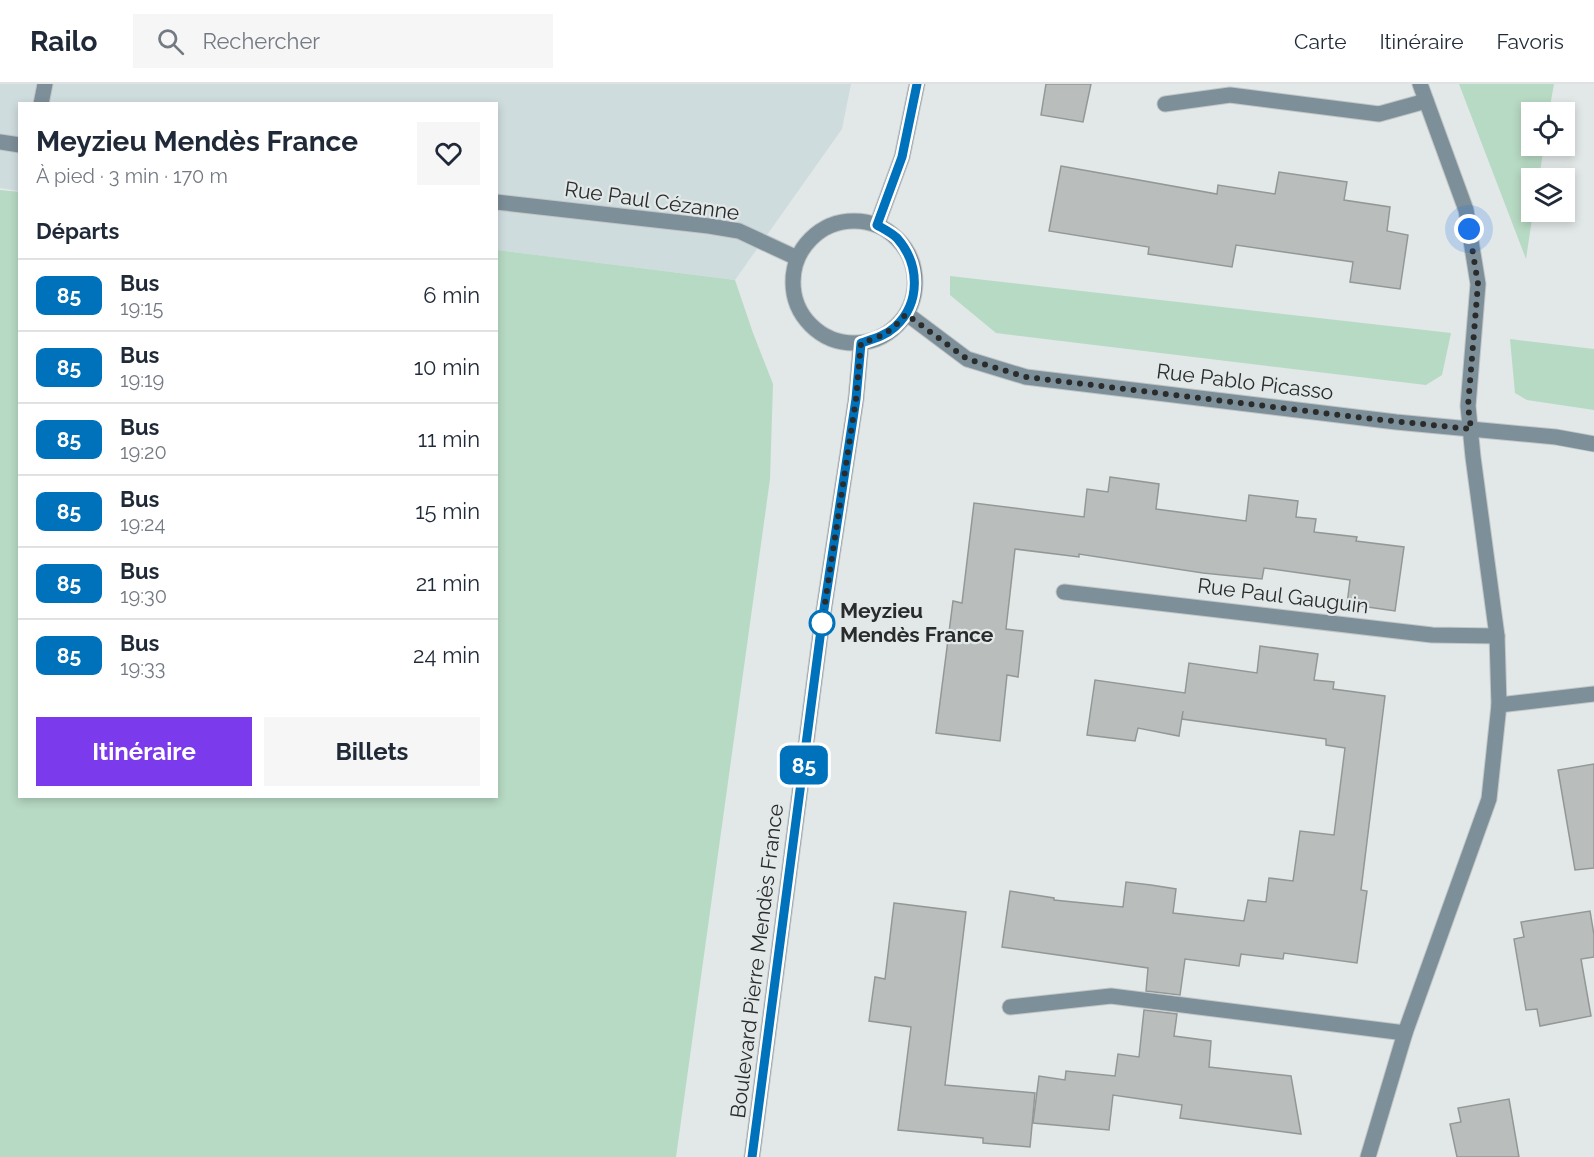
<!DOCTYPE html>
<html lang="fr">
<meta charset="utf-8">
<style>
:root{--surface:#fff;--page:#f6f6f7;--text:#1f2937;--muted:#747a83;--line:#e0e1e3;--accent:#7c3aed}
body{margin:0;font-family:Raleway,sans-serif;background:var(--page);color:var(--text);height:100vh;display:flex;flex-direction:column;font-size:22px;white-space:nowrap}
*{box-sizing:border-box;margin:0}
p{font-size:20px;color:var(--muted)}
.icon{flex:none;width:33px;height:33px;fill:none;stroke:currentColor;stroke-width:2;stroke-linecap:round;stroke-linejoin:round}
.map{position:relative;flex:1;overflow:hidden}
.drawer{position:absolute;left:18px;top:18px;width:480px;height:696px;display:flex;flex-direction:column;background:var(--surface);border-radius:0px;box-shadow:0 3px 9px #0003}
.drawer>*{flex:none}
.badge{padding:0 12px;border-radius:9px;font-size:21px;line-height:39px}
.fabs{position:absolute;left:1521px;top:18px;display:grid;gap:12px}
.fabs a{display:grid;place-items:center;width:54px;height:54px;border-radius:0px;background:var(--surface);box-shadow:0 3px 9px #0003;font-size:30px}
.you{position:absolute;width:30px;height:30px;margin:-15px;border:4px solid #fff;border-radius:50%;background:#1a73e8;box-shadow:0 0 0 9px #1a73e833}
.map>.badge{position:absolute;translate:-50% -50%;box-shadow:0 0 0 3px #fff}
h2{padding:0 18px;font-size:22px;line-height:54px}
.round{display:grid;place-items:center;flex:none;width:63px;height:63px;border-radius:0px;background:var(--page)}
.overview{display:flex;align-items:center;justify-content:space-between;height:102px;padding:0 18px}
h1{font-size:28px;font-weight:700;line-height:45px}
.cta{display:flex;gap:12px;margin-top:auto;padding:12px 18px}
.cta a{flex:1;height:69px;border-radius:0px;background:var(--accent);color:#fff;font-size:24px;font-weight:700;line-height:69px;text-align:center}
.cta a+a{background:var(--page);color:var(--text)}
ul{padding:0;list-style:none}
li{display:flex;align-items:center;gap:18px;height:72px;padding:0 18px;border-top:2px solid var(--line)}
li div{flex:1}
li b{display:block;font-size:22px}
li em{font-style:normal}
li .badge{min-width:66px;font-weight:700;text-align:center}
header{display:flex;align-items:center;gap:36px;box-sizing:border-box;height:84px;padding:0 30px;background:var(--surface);border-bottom:2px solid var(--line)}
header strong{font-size:28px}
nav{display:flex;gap:33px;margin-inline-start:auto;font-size:21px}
.search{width:420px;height:54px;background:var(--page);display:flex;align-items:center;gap:15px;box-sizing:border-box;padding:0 21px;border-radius:0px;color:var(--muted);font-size:22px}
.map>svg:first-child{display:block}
.built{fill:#cfdcde}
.green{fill:#b7dac4}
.building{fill:#b9bebd;stroke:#939897;stroke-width:1.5}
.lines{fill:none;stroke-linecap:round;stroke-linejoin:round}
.minor-casing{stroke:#c1c5c6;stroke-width:17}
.minor{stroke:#7d8f99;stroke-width:15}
.line-casing{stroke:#fff;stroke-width:14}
.line{stroke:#0072bc;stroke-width:9}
.walk{stroke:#2a2c2c;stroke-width:6;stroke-dasharray:0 10.8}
.stop-dot{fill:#fff;stroke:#0072bc;stroke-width:3}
.labels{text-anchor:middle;stroke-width:4.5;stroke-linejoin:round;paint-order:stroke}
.street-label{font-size:21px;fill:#2a2c2c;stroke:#e2e7e8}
.stop-label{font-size:21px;font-weight:bold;fill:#2a2c2c;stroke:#e2e7e8;text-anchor:start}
</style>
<header>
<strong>Railo</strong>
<div class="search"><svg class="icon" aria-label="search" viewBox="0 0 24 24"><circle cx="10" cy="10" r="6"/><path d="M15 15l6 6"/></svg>Rechercher</div>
<nav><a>Carte</a><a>Itinéraire</a><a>Favoris</a></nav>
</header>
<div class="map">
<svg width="1594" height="1073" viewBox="0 0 1594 1073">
<rect width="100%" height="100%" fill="#e2e7e8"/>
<!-- built -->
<path class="built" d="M 0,0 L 851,0 L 842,45 L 735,196 L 497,166 L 496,20 L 20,20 L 19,107 L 0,104 Z"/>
<!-- green -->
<g class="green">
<path d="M 1459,0 L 1554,0 L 1549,28 L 1532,28 L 1532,62 L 1544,62 L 1539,94 L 1532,94 L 1532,128 L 1533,128 L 1526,175 Z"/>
<path d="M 0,106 L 20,108 L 20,712 L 496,712 L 497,166 L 735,196 L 753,249 L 773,300 L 770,395 L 676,1073 L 0,1073 Z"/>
<path d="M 950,192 L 1451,249 L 1442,291 L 1426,301 L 996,249 L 950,211 Z"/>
<path d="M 1510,255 L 1594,265 L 1594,326 L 1527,316 L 1515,309 Z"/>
</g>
<!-- building -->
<g class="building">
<path d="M 1046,0 L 1091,0 L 1083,38 L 1041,31 Z"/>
<path d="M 1061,82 L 1217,110 L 1218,101 L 1275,110 L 1279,88 L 1347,98 L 1344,116 L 1390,123 L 1387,147 L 1408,151 L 1400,205 L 1350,198 L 1353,178 L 1236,161 L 1232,183 L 1148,170 L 1149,163 L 1049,147 Z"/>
<path d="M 1110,393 L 1159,400 L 1156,425 L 1246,437 L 1249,411 L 1298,417 L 1296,433 L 1316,435 L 1314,448 L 1357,453 L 1356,457 L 1404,463 L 1395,527 L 1347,520 L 1350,496 L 1264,484 L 1262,495 L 1203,489 L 1079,470 L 1079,473 L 1015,465 L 1006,545 L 1023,547 L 1018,593 L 1007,591 L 1000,657 L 936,649 L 953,517 L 962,519 L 974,419 L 1084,433 L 1087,405 L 1108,408 Z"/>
<path d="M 1260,562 L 1318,570 L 1314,596 L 1334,598 L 1333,605 L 1385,612 L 1361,806 L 1367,807 L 1357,879 L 1284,869 L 1283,875 L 1241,870 L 1239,882 L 1185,875 L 1180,911 L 1146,907 L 1148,884 L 1002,863 L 1010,807 L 1054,814 L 1054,816 L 1123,823 L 1126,798 L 1151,801 L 1176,805 L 1173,829 L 1244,837 L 1248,816 L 1266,818 L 1269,794 L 1293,797 L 1300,747 L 1334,751 L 1345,664 L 1326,661 L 1326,655 L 1182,635 L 1183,627 L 1179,652 L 1138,644 L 1135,657 L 1087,651 L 1095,596 L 1185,609 L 1189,579 L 1257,589 Z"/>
<path d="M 1594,680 L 1594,784 L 1575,786 L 1558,686 Z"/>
<path d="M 894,819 L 966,828 L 945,1001 L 1035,1009 L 1030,1063 L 983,1059 L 983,1054 L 898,1046 L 911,943 L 869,937 L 875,893 L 885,895 Z"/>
<path d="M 1590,827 L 1594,851 L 1594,873 L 1581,875 L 1591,932 L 1540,942 L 1537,925 L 1526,926 L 1514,855 L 1524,853 L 1521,838 Z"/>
<path d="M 1144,926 L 1177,930 L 1174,952 L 1211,957 L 1209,983 L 1291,992 L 1301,1050 L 1180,1034 L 1182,1021 L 1113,1011 L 1109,1046 L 1033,1039 L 1039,992 L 1065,996 L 1066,987 L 1115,992 L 1118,970 L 1139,973 Z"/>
<path d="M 1509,1015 L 1519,1073 L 1457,1073 L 1450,1040 L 1461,1038 L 1458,1024 Z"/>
</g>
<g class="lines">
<defs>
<g id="minor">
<path d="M 41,20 L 45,0"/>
<path d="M 1165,20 L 1230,11 L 1379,30 L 1426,17"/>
<path d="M 0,58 L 20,61"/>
<path d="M 496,118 L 709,142 L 739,147 L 797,174"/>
<circle cx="854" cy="198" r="61"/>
<path d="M 877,141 L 902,73 L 917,0"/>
<path d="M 907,230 L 967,275 L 1026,293 L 1396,338 L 1556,353 L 1594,360"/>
<path d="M 1064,508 L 1432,551 L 1497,552"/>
<path d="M 1499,621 L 1594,610"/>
<path d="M 1010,923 L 1111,912 L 1405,949"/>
<path d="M 752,1073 L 822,538 L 856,315 L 861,259"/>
<path d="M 1368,1073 L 1405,949 L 1489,715 L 1499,621 L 1497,552 L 1473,373 L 1468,322 L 1478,200 L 1466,126 L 1420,0"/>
</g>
</defs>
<!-- minor casing -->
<use href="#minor" class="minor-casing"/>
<!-- minor -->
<use href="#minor" class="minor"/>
</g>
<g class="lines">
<defs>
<path id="line" d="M 752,1073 L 822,538 L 856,315 L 861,259 C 873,255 885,252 895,243 C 921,219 920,180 897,154 C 892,149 884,145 877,141 L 902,73 L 917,0"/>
</defs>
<!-- line casing -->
<use href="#line" class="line-casing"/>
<!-- line -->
<use href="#line" class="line"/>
<!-- walk -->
<path class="walk" d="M 822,539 L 856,315 L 861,259 C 882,253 892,247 906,230 L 967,275 L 1026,293 L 1373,335 L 1471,345 L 1468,322 L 1478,200 L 1469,145"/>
</g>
<!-- markers -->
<circle class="stop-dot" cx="822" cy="539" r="12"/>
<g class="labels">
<!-- street labels -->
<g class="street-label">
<text transform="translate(652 117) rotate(8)" y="7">Rue Paul Cézanne</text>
<text transform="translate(1245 298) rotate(7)" y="7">Rue Pablo Picasso</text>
<text transform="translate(1283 512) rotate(7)" y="7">Rue Paul Gauguin</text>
<text transform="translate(757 877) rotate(-83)" y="7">Boulevard Pierre Mendès France</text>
</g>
<!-- stop labels -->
<g class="stop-label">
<text x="840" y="534">Meyzieu<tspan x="840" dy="24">Mendès France</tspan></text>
</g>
</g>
</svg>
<div class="fabs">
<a><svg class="icon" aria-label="locate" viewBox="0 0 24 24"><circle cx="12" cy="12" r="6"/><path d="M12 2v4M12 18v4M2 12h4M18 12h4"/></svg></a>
<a><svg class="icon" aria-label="layers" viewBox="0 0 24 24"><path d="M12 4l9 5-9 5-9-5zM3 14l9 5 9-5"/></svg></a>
</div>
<div class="you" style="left:1469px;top:145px"></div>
<b class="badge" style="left:804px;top:681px;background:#0072bc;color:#fff">85</b>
<section class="drawer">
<div class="overview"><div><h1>Meyzieu Mendès France</h1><p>À pied · 3 min · 170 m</p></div><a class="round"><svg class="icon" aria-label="heart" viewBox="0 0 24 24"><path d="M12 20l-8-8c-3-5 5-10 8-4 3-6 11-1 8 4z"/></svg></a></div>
<h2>Départs</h2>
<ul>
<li><span class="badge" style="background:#0072bc;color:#fff">85</span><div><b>Bus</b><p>19:15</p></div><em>6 min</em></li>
<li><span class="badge" style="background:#0072bc;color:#fff">85</span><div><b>Bus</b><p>19:19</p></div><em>10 min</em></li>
<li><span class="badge" style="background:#0072bc;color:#fff">85</span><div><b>Bus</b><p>19:20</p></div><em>11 min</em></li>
<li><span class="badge" style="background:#0072bc;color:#fff">85</span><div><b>Bus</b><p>19:24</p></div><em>15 min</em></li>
<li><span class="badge" style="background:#0072bc;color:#fff">85</span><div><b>Bus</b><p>19:30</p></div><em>21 min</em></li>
<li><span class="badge" style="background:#0072bc;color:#fff">85</span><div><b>Bus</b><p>19:33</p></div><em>24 min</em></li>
</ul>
<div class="cta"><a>Itinéraire</a><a>Billets</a></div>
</section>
</div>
